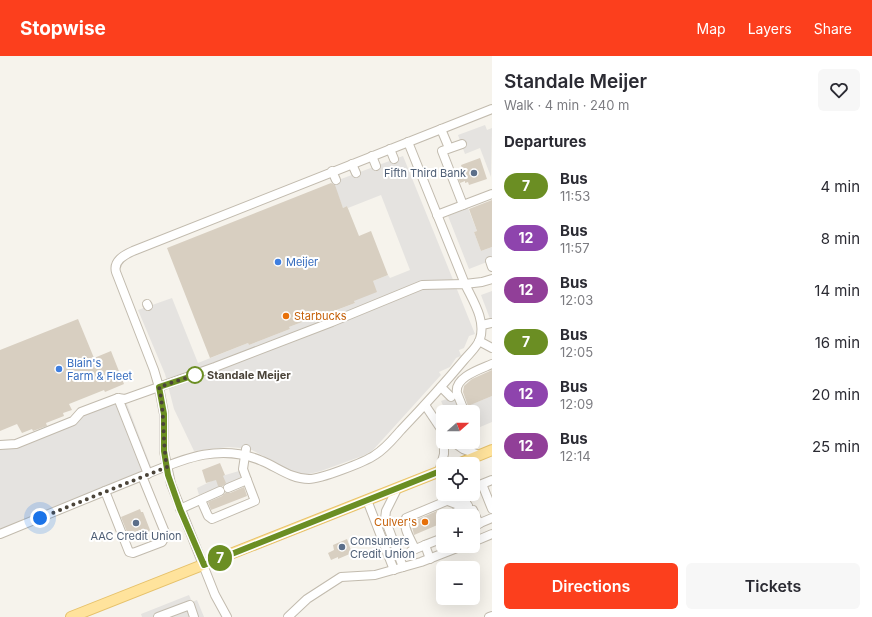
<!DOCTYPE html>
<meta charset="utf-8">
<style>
:root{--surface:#fff;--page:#f7f7f7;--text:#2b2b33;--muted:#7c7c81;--accent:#fc3f1d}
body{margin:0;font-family:Inter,sans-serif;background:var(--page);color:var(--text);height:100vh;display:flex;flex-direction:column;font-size:15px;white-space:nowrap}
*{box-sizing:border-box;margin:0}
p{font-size:13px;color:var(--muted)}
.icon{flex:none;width:22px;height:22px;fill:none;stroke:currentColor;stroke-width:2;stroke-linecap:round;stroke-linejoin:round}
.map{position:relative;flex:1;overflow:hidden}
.drawer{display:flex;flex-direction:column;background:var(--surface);width:380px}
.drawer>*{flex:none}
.badge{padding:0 8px;border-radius:13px;font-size:14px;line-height:26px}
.needle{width:26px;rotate:69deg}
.buttons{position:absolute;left:436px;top:349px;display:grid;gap:8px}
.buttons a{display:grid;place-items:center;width:44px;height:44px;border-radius:6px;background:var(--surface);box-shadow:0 4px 16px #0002;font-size:20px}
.you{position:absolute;width:20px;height:20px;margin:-10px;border:3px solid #fff;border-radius:50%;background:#1a73e8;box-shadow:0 0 0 6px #1a73e833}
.map>.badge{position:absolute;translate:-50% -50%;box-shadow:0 0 0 2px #fff}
h2{padding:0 12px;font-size:15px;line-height:36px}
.round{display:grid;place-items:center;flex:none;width:42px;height:42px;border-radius:6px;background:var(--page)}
.overview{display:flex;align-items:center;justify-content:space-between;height:68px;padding:0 12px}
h1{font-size:19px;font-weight:600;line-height:30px}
.action{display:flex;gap:8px;margin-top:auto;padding:8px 12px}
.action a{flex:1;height:46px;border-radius:6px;background:var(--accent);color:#fff;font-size:16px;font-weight:600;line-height:46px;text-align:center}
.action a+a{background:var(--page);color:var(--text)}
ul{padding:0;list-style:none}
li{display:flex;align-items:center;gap:12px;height:52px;padding:0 12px}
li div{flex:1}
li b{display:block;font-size:15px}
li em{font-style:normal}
li .badge{min-width:44px;font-weight:700;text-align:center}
header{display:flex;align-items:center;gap:24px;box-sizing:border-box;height:56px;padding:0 20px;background:var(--accent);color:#fff}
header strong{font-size:19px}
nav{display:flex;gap:22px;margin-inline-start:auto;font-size:14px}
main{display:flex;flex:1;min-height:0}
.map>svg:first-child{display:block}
.parking{fill:#e5e3e0}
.building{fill:#d8cfc1}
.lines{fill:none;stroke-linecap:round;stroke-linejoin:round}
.minor-casing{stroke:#c2bbae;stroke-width:10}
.major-casing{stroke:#e6c16a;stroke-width:12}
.minor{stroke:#fff;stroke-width:8}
.major{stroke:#ffe39c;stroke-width:10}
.line-casing{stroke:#fff;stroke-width:9}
.line{stroke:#6b8e23;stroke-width:6}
.walk{stroke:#4b4439;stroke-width:4;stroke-dasharray:0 7.2}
.service-dot{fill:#5c6f8a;stroke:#fff;stroke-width:1.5}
.shop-dot{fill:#3f7fe0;stroke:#fff;stroke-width:1.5}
.food-dot{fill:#e8710a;stroke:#fff;stroke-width:1.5}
.stop-dot{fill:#fff;stroke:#6b8e23;stroke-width:2}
.labels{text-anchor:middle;stroke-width:4;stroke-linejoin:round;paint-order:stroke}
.service-label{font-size:11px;fill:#4e5e75;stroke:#fff;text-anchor:end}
.shop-label{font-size:11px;fill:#366cbe;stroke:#fff;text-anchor:start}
.food-label{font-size:11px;fill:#c56008;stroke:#fff;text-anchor:start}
.stop-label{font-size:11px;font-weight:bold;fill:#4b4439;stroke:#fff;text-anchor:start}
</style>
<header>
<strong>Stopwise</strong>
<nav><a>Map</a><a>Layers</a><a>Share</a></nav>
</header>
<main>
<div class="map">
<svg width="492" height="561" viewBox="0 0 492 561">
<rect width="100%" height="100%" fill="#f6f3ec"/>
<!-- parking -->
<g class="parking">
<path d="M 485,69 L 487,74 L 492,72 L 491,121 L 480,92 L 465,98 L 458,79 Z"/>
<path d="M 403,100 L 475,278 L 469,280 L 464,292 L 459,294 L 461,300 L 456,302 L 450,311 L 439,316 L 441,319 L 373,394 L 365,399 L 321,415 L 305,419 L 290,415 L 252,394 L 241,392 L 229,391 L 194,395 L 174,353 L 165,318 L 138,254 L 172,242 L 198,307 L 248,287 L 249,289 L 290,273 L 289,271 L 318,260 L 319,261 L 355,247 L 354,245 L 373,225 L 388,219 L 390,222 L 410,214 L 381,139 L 348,152 L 347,150 L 343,152 L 333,126 Z"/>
<path d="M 468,152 L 477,175 L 474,176 L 481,195 L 492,191 L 492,204 L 469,213 L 448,160 Z"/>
<path d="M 492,235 L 492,268 L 481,239 Z"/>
<path d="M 455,340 L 460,353 L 492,340 L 492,366 L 473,374 L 473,356 L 446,356 L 441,345 Z"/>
<path d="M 125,343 L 153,416 L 0,478 L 0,391 Z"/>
<path d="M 239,415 L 241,422 L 199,439 L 197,432 L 222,420 Z"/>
<path d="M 189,539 L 192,546 L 197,544 L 204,561 L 142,561 L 141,558 Z"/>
</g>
<!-- building -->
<g class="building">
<path d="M 480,102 L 487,123 L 469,129 L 468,126 L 465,127 L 465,125 L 460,127 L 456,116 L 461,114 L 461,113 L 462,112 L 461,109 Z"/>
<path d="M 331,127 L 335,129 L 343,152 L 347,150 L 359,180 L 371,175 L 388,219 L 373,225 L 377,236 L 354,245 L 355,247 L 318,261 L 318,260 L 289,271 L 290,273 L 249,289 L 248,287 L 210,302 L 167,192 Z"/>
<path d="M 492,144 L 492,191 L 481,195 L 474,176 L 477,175 L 469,153 Z"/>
<path d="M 78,263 L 94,302 L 111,295 L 124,328 L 105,336 L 104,334 L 69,348 L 72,354 L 63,357 L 64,360 L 46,367 L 47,370 L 33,375 L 32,373 L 22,377 L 17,368 L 0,375 L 0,294 Z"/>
<path d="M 492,314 L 492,340 L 468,350 L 463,336 L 464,330 L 472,323 Z"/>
<path d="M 220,407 L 225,419 L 223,420 L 226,427 L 223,430 L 218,430 L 216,424 L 206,427 L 202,414 Z"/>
<path d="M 244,431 L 247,440 L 211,454 L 208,446 L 222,440 L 225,437 L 230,437 Z"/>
<path d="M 140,453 L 141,456 L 143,456 L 150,474 L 147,479 L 131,486 L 121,461 Z"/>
<path d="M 437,455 L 442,467 L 414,479 L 411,466 Z"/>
<path d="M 347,483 L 352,497 L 338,503 L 338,501 L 331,504 L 328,497 L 334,494 L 333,489 Z"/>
</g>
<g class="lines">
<defs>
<g id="minor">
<path d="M 441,73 L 449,92"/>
<path d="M 408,86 L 465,228 L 482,226 L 492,223"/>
<path d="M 462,88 L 442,95 L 463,149"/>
<path d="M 390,93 L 394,103"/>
<path d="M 372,100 L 376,110"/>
<path d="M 352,108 L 356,117"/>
<path d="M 332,115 L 336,124"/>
<path d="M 437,159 L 492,138"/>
<path d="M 490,205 L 492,211"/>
<path d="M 147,248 L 148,250"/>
<path d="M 482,269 L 491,267"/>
<path d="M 479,285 L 492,292"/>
<path d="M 441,331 L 451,341"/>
<path d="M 118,342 L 148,418"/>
<path d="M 425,349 L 443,376"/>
<path d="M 463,352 C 461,347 459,342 457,337 C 454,321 481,313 492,308"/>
<path d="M 453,386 L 463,393 L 479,399"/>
<path d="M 0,389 L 16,388 L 73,365 L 81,356 L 118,342 L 125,343 L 215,311 L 332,266 L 422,229 L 465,228 C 473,245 486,264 480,283 C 478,290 469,298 464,304 C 444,328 423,351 401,374 C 393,383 385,393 375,399 C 365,406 321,423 309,423 C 291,423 277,411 262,405 C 219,386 181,404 142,420 L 166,479 L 162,486 L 133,497 L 129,496 L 105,435 L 142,420"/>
<path d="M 439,416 L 444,398 L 444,386"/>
<path d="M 492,424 L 482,428 L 492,453"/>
<path d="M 228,432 L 247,424 L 243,413 L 246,393"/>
<path d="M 397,433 L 386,455 L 385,463 L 403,511"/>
<path d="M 201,444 L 208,460 L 212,463 L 255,445 L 247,424"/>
<path d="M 367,444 L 394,514"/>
<path d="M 448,445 L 461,450 L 468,450"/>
<path d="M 180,453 L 220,435"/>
<path d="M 473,454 L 479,468"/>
<path d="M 456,456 L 457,460"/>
<path d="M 473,470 L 492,462"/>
<path d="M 0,478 L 105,435"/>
<path d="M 473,486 L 492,478"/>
<path d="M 415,493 C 411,484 402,471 406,462 L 456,441 C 467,441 468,452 472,460"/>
<path d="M 411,495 L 425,489"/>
<path d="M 430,503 L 425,489 L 443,482"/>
<path d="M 158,561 L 190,549 L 194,561"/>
<path d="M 227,561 L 215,539 L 171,428 L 164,395 L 164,358 L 159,331 L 154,314 L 116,216 C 113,205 124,199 133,195 L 492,53"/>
<path d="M 288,561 L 307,543 L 341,521 L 375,519 L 421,506 L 462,490"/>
<path d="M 489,561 L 492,560"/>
</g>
<g id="major">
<path d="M 458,408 L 492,394"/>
<path d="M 71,561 L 443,414"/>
</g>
</defs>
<!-- minor casing -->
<use href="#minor" class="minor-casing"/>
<!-- major casing -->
<use href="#major" class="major-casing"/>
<!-- minor -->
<use href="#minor" class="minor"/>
<!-- major -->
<use href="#major" class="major"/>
</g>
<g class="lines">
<defs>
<path id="line" d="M 195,319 L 159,331 L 164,358 L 164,395 L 168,419 L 180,453 L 204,509 L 443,414"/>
</defs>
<!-- line casing -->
<use href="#line" class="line-casing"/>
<!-- line -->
<use href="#line" class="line"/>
<!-- walk -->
<path class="walk" d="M 40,462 L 167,411 C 162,384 165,357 159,331 L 195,319"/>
</g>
<!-- markers -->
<g class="service-dot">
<circle cx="474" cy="117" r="4"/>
<circle cx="136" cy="467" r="4"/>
<circle cx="342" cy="491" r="4"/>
</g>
<g class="shop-dot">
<circle cx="278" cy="206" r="4"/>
<circle cx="59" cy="313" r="4"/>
</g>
<g class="food-dot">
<circle cx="286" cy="260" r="4"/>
<circle cx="425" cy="466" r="4"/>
</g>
<circle class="stop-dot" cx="195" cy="319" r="8"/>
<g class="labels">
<!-- service labels -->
<g class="service-label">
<text x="466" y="121">Fifth Third Bank</text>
<text x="136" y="484" text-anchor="middle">AAC Credit Union</text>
<text x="350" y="489" text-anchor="start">Consumers<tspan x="350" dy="13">Credit Union</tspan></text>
</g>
<!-- shop labels -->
<g class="shop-label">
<text x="286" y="210">Meijer</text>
<text x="67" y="311">Blain's<tspan x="67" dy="13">Farm &amp; Fleet</tspan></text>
</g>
<!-- food labels -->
<g class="food-label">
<text x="294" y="264">Starbucks</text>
<text x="417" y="470" text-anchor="end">Culver's</text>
</g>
<!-- stop labels -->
<g class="stop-label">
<text x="207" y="323">Standale Meijer</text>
</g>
</g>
</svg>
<div class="buttons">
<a><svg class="needle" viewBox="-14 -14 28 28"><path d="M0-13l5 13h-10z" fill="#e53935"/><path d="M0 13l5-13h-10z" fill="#7c7c81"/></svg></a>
<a><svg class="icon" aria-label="locate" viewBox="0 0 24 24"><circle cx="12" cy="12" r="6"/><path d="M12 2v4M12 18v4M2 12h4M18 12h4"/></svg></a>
<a>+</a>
<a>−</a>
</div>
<div class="you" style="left:40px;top:462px"></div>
<b class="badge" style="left:220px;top:502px;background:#6b8e23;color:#fff">7</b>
</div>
<section class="drawer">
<div class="overview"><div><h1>Standale Meijer</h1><p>Walk · 4 min · 240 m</p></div><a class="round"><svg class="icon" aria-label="heart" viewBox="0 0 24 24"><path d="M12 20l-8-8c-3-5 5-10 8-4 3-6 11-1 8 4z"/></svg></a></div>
<h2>Departures</h2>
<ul>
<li><span class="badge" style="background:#6b8e23;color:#fff">7</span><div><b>Bus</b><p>11:53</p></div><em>4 min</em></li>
<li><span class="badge" style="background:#8e44ad;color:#fff">12</span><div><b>Bus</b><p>11:57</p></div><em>8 min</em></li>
<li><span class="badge" style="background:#913f98;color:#fff">12</span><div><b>Bus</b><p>12:03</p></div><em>14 min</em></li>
<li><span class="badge" style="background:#6b8e23;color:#fff">7</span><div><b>Bus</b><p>12:05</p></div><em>16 min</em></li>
<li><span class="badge" style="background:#8e44ad;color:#fff">12</span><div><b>Bus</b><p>12:09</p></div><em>20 min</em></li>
<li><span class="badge" style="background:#913f98;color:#fff">12</span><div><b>Bus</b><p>12:14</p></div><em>25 min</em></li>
</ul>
<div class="action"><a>Directions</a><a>Tickets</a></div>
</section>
</main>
